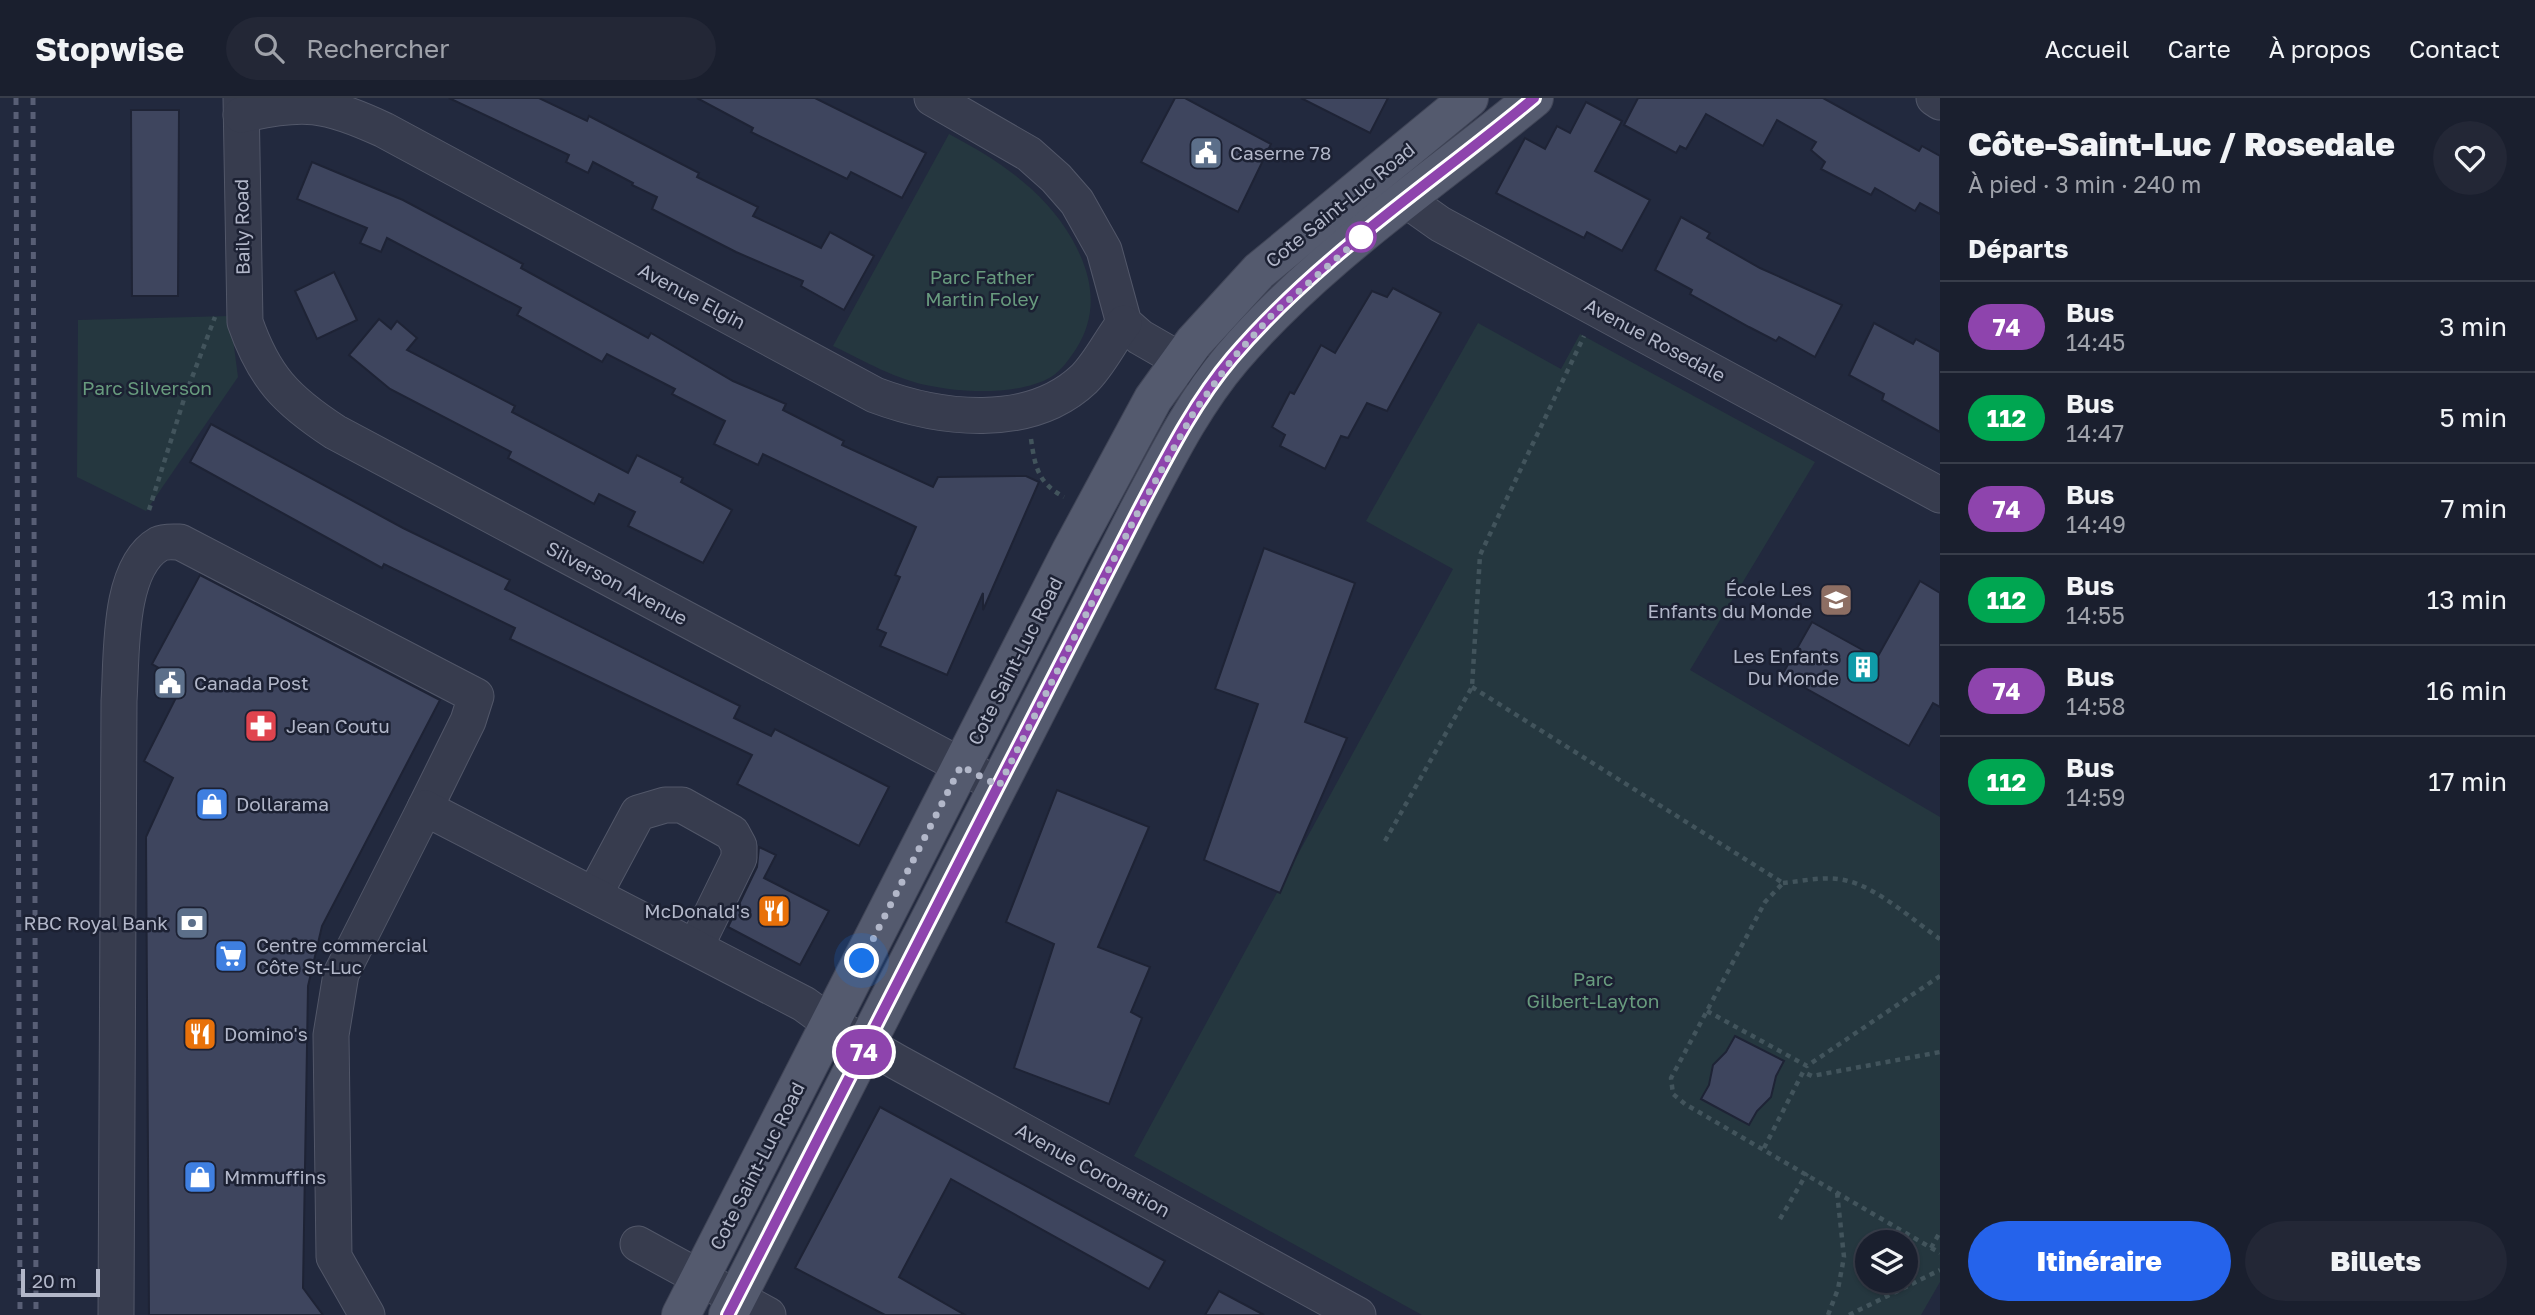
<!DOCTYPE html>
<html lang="fr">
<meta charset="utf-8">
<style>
:root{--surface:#1a1f2e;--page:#232736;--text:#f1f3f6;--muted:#9fa2aa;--line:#383d4a;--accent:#2563eb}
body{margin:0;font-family:"Golos Text",sans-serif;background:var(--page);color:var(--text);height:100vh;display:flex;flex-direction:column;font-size:26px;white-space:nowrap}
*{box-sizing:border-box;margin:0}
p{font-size:23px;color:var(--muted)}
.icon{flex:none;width:38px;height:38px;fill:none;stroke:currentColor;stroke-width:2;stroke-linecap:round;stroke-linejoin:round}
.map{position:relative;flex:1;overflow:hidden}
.side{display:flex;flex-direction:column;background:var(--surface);width:595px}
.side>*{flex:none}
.badge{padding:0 14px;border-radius:23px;font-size:24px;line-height:46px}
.fabs{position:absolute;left:1855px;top:1132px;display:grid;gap:14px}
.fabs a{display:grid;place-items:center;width:63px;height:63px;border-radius:50%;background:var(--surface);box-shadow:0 2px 5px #0004,0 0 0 2px var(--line);font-size:35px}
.scale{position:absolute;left:21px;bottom:18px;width:79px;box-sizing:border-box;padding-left:7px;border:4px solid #b2b7c9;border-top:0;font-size:19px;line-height:24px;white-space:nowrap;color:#b2b7c9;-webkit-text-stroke:5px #1c2133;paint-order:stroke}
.you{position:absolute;width:35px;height:35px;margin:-18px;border:5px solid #fff;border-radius:50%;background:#1a73e8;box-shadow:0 0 0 10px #1a73e833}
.map>.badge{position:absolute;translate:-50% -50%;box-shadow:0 0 0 4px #fff}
h2{padding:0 28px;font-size:26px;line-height:63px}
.round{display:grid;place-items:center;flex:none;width:74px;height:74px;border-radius:37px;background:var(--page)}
.overview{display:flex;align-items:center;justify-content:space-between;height:119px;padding:0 28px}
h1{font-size:33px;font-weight:800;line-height:52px}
.button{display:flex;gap:14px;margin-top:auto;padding:14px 28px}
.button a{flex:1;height:80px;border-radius:42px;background:var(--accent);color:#fff;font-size:28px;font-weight:800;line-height:80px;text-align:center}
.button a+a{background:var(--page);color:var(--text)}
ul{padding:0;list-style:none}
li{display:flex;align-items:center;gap:21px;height:91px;padding:0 28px;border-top:2px solid var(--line)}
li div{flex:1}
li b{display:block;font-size:26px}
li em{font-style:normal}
li .badge{min-width:77px;font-weight:700;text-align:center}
header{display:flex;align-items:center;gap:42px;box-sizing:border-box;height:98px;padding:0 35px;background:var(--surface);border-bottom:2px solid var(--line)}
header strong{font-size:33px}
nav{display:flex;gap:38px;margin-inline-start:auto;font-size:24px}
.search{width:490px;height:63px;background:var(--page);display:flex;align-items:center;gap:18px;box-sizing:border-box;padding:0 24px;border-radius:38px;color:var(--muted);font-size:26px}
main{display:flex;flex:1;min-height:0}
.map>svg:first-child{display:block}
.green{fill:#25373f;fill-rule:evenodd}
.building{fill:#3e455e;stroke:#1e2335;stroke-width:2}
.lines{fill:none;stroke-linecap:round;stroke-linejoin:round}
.minor-casing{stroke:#525769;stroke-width:37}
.major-casing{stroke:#404557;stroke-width:40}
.path{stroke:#42545c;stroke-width:4.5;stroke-dasharray:5 5;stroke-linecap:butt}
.minor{stroke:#373c4e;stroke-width:35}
.major{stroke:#545a6e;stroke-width:38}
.rail{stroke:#585e75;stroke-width:5;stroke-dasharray:7 7;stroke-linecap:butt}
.line-casing{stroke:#fff;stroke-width:16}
.line{stroke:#8e44ad;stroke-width:10}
.walk{stroke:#b2b7c9;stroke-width:7;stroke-dasharray:0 12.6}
.stop-dot{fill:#fff;stroke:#8e44ad;stroke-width:3.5}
.labels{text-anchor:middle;stroke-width:5;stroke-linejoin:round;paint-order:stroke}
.poi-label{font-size:19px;fill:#b2b7c9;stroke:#1c2133;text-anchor:start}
.street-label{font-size:19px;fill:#b2b7c9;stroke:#1c2133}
.park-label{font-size:19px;fill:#689b7e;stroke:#1c2133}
</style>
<header>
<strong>Stopwise</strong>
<div class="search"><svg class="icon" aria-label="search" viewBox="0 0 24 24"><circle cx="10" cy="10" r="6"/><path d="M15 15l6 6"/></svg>Rechercher</div>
<nav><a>Accueil</a><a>Carte</a><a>À propos</a><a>Contact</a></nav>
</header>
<main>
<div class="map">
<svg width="1940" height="1217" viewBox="0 0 1940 1217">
<rect width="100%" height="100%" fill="#22293e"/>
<!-- green -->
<g class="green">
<path d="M 949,36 C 998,62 1044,92 1072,141 C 1093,178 1099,215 1076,251 C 1070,260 1061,273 1051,279 C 1020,297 965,295 931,288 C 896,282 865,263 833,248 Z"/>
<path d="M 230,218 L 238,279 L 146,413 L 77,379 L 78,222 Z"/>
<path d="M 1478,225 L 1561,271 L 1580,236 L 1815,364 L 1690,572 L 1940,719 L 1940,1184 L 1921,1217 L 1422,1217 L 1134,1058 L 1453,471 L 1366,423 ZM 1867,1144 L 1906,1144 L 1906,1183 L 1867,1183 Z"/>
</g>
<!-- building -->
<g class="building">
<path d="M 449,0 L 539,0 L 587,23 L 589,18 L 699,75 L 697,79 L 758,109 L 753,118 L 821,150 L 830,134 L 874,158 L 844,212 L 801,188 L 803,183 L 736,154 L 652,111 L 657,99 L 632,87 L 633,85 L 593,64 L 588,75 L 566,64 L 569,57 Z"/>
<path d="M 697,0 L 815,0 L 926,55 L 902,100 L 851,74 L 847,81 L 751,34 L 753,30 Z"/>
<path d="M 1175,0 L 1185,0 L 1271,46 L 1238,114 L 1141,64 Z"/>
<path d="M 1301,0 L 1388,0 L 1370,35 Z"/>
<path d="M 1638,0 L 1823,0 L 1919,53 L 1922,48 L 1940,58 L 1940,116 L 1920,105 L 1915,113 L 1875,90 L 1871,97 L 1821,71 L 1825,64 L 1811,52 L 1816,44 L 1777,22 L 1763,48 L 1706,16 L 1686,51 L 1680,48 L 1676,55 L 1624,27 Z"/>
<path d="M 1586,4 L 1622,23 L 1595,73 L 1650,102 L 1622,153 L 1587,134 L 1584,140 L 1496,95 L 1525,40 L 1545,51 L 1557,28 L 1570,35 Z"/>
<path d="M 131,12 L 179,12 L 178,198 L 132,198 Z"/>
<path d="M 312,64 L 403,102 L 523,166 L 521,170 L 648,240 L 651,235 L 733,283 L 786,306 L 783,312 L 844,343 L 842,347 L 933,389 L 938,379 L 1026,378 L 1039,384 L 983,512 L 983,495 L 947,577 L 880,548 L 886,535 L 877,531 L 900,479 L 895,477 L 916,429 L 763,356 L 758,367 L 714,346 L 725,323 L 672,296 L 675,291 L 607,256 L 602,264 L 517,217 L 521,210 L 387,140 L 381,154 L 360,145 L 367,130 L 297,101 Z"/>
<path d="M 1681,119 L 1710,135 L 1707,140 L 1760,170 L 1842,207 L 1815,259 L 1779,239 L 1776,243 L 1749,229 L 1690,196 L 1692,192 L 1655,172 Z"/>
<path d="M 334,174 L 357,222 L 317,241 L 295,193 Z"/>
<path d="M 1393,190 L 1441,215 L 1387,313 L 1367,305 L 1348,340 L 1341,338 L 1325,371 L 1280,348 L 1285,337 L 1272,329 L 1290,294 L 1294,296 L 1321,247 L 1335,255 L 1372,193 L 1387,199 Z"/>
<path d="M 379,221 L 391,231 L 397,223 L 417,240 L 407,252 L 515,308 L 512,314 L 628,375 L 637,357 L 683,380 L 681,384 L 732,412 L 703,465 L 628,428 L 635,414 L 599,396 L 594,406 L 508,360 L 511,354 L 390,291 L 349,257 Z"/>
<path d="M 1874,225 L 1913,246 L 1916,241 L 1940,254 L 1940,334 L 1882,302 L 1884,296 L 1849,277 Z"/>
<path d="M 211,326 L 403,430 L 510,482 L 505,491 L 740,608 L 734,620 L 771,638 L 775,631 L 889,689 L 859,748 L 737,686 L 752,657 L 510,541 L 515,530 L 384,466 L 382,470 L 190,364 Z"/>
<path d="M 1264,450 L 1355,485 L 1305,624 L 1347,640 L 1280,795 L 1204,762 L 1258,606 L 1215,591 Z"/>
<path d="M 200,477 L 440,602 L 322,828 L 308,888 L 303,1190 L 323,1217 L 149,1217 L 146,739 L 173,680 L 144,663 L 184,584 L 152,566 Z"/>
<path d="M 1920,483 L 1940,495 L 1940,609 L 1933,605 L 1909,648 L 1782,577 L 1812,524 L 1877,560 Z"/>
<path d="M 1057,692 L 1149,729 L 1098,849 L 1150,869 L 1131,914 L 1142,920 L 1109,1006 L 1014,970 L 1054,846 L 1006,824 Z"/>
<path d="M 759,749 L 776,757 L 764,780 L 829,813 L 800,867 L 728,829 L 757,769 Z"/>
<path d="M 1735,938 L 1784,963 L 1776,978 L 1771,999 L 1757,1013 L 1749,1027 L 1701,1001 L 1709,987 L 1713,967 L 1726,954 Z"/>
<path d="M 880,1009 L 1165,1163 L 1149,1191 L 951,1081 L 899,1179 L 965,1217 L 885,1217 L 795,1170 Z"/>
<path d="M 1219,1193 L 1264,1217 L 1205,1217 Z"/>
</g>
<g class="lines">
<defs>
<g id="minor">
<path d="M 241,0 L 245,224 C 264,279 286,302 335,334 L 999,688"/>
<path d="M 932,0 L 1029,56 L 1056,80 L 1077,104 L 1104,152 L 1124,225 L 1140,239 L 1206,277"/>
<path d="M 1934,0 L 1940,4"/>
<path d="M 241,17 C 303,2 326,5 384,32 L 875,297 C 939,321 1029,333 1084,281 C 1100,265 1110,243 1124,225"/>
<path d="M 1389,80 L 1416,109 L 1440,126 L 1940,397"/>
<path d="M 594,797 L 638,715 L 665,707 L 682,707 L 732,735 L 739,748 L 739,760 L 696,848"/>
<path d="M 638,1146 L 768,1217"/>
<path d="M 116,1217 L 119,603 C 122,560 117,470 159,446 C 165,443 174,444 180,444 L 476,598 L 468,623 L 425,710"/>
<path d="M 367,1217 L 334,1159 L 331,937 L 341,876 L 425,710 L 804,906 L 830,925 L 897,964 L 1358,1217"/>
</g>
<g id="major">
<path d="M 681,1217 L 1071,453 L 1153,301 L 1194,244 L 1259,173 L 1469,0"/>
<path d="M 728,1217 L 1138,414 C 1166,361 1193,306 1232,260 C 1318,159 1432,84 1534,0"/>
</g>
</defs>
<!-- minor casing -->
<use href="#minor" class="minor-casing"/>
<!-- major casing -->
<use href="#major" class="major-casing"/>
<!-- path -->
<g class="path">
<path d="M 1031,341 C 1035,369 1038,385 1064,399"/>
<path d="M 149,412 L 185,298 L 215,219"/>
<path d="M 1472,589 L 1783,785 L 1765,804 L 1677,969 L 1671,980 L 1673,996 L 1685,1006 L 1940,1155"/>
<path d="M 1385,743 L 1472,589 L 1480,457 L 1584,238"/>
<path d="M 1783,785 C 1804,783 1828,777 1848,783 C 1878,790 1915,824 1940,841"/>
<path d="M 1707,913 L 1807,968 L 1940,878"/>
<path d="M 1764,1050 L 1803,974 L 1812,978 L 1940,954"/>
<path d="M 1780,1121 L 1807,1075"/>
<path d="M 1931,1150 L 1940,1134"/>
<path d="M 1828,1217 L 1838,1191 L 1844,1159 L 1837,1094"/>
<path d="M 1849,1217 L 1940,1172"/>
</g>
<!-- minor -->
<use href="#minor" class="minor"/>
<!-- major -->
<use href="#major" class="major"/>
<!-- rail -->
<g class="rail">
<path d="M 16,0 L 20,1217"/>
<path d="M 33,0 L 36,1217"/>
</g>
</g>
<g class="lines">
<defs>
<path id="line" d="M 728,1217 L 1138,414 C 1166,361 1193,306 1232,260 C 1318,159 1432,85 1534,0"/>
</defs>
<!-- line casing -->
<use href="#line" class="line-casing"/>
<!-- line -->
<use href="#line" class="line"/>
<!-- walk -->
<path class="walk" d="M 862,863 L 961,668 L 999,688 L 1138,414 L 1194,314 L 1233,260 L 1273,216 L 1361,139"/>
</g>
<!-- icons -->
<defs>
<symbol id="civic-square" viewBox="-11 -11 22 22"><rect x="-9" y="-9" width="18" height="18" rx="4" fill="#5c6f8a" stroke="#1c2133"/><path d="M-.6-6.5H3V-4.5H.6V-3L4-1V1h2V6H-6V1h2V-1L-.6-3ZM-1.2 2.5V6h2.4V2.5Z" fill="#fff"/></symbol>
<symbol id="school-square" viewBox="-11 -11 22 22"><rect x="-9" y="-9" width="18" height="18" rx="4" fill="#8d6e63" stroke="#1c2133"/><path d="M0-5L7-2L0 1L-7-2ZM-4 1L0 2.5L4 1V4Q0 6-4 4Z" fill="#fff"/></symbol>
<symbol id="building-square" viewBox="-11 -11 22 22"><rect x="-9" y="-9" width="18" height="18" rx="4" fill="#0f9aa8" stroke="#1c2133"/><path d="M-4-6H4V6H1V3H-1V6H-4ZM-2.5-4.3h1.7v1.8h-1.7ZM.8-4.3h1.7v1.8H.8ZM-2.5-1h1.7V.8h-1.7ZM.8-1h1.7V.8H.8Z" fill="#fff"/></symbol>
<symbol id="pharmacy-square" viewBox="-11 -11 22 22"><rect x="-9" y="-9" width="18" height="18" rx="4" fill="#e0444e" stroke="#1c2133"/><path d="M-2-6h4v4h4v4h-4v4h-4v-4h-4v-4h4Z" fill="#fff"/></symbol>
<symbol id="shop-square" viewBox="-11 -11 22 22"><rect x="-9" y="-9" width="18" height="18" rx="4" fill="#3f7fe0" stroke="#1c2133"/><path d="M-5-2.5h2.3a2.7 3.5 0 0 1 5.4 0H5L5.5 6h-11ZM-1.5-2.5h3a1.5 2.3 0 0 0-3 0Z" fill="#fff"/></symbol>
<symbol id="restaurant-square" viewBox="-11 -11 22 22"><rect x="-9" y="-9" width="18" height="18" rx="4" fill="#e8710a" stroke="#1c2133"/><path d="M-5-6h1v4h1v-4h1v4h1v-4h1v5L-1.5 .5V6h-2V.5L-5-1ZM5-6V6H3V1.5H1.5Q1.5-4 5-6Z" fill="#fff"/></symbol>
<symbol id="bank-square" viewBox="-11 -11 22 22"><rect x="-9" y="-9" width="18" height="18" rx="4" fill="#5c6f8a" stroke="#1c2133"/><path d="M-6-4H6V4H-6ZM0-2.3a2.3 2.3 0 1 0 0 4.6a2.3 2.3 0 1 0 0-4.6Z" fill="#fff"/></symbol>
<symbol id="supermarket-square" viewBox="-11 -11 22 22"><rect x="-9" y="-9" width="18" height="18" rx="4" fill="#3f7fe0" stroke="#1c2133"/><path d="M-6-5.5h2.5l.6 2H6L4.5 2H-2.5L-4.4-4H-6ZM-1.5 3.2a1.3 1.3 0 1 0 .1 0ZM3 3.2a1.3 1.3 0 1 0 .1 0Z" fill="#fff"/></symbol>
</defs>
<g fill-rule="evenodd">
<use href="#civic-square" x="1187" y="36" width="38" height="38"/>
<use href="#school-square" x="1817" y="483" width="38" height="38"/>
<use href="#building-square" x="1844" y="550" width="38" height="38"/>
<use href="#civic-square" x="151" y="566" width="38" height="38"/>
<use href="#pharmacy-square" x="242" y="609" width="38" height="38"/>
<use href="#shop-square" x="193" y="687" width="38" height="38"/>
<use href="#restaurant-square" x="755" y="794" width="38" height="38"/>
<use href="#bank-square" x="173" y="806" width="38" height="38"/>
<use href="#supermarket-square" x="212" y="839" width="38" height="38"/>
<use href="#restaurant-square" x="181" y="917" width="38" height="38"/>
<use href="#shop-square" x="181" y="1060" width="38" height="38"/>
</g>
<!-- markers -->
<circle class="stop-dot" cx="1361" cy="139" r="14"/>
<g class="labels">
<!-- poi labels -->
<g class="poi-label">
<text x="1230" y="62">Caserne 78</text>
<text x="1812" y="498" text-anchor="end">École Les<tspan x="1812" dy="22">Enfants du Monde</tspan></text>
<text x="1839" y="565" text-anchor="end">Les Enfants<tspan x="1839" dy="22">Du Monde</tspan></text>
<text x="194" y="592">Canada Post</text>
<text x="286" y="635">Jean Coutu</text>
<text x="236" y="713">Dollarama</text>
<text x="750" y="820" text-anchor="end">McDonald's</text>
<text x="168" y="832" text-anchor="end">RBC Royal Bank</text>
<text x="256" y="854">Centre commercial<tspan x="256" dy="22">Côte St-Luc</tspan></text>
<text x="224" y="943">Domino's</text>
<text x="224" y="1086">Mmmuffins</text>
</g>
<!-- street labels -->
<g class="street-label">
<text transform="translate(1340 107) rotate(-39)" y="7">Cote Saint-Luc Road</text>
<text transform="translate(242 129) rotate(-91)" y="7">Baily Road</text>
<text transform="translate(692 198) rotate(28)" y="7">Avenue Elgin</text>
<text transform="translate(1655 242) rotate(28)" y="7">Avenue Rosedale</text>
<text transform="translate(617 485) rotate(28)" y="7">Silverson Avenue</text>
<text transform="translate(1015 563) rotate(-63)" y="7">Cote Saint-Luc Road</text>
<text transform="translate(757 1068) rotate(-63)" y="7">Cote Saint-Luc Road</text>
<text transform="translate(1093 1072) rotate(29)" y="7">Avenue Coronation</text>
</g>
<!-- park labels -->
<g class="park-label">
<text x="982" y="186">Parc Father<tspan x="982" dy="22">Martin Foley</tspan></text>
<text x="147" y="297">Parc Silverson</text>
<text x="1593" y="888">Parc<tspan x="1593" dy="22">Gilbert-Layton</tspan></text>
</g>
</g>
</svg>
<div class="fabs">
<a><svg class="icon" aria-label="layers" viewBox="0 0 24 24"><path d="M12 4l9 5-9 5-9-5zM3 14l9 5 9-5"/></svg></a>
</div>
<div class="scale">20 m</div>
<div class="you" style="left:862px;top:863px"></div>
<b class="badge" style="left:864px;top:954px;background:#8e44ad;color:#fff">74</b>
</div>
<section class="side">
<div class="overview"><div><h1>Côte-Saint-Luc / Rosedale</h1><p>À pied · 3 min · 240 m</p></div><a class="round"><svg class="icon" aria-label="heart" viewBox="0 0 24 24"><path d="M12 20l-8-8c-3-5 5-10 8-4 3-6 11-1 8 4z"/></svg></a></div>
<h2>Départs</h2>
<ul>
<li><span class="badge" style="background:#8e44ad;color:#fff">74</span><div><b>Bus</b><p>14:45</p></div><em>3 min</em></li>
<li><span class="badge" style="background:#00a651;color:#fff">112</span><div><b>Bus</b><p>14:47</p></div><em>5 min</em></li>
<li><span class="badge" style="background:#8e44ad;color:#fff">74</span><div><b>Bus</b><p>14:49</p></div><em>7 min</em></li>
<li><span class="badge" style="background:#00a651;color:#fff">112</span><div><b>Bus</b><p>14:55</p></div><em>13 min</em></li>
<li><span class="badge" style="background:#8e44ad;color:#fff">74</span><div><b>Bus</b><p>14:58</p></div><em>16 min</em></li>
<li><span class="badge" style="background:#00a651;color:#fff">112</span><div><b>Bus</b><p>14:59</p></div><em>17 min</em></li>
</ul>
<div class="button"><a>Itinéraire</a><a>Billets</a></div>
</section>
</main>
